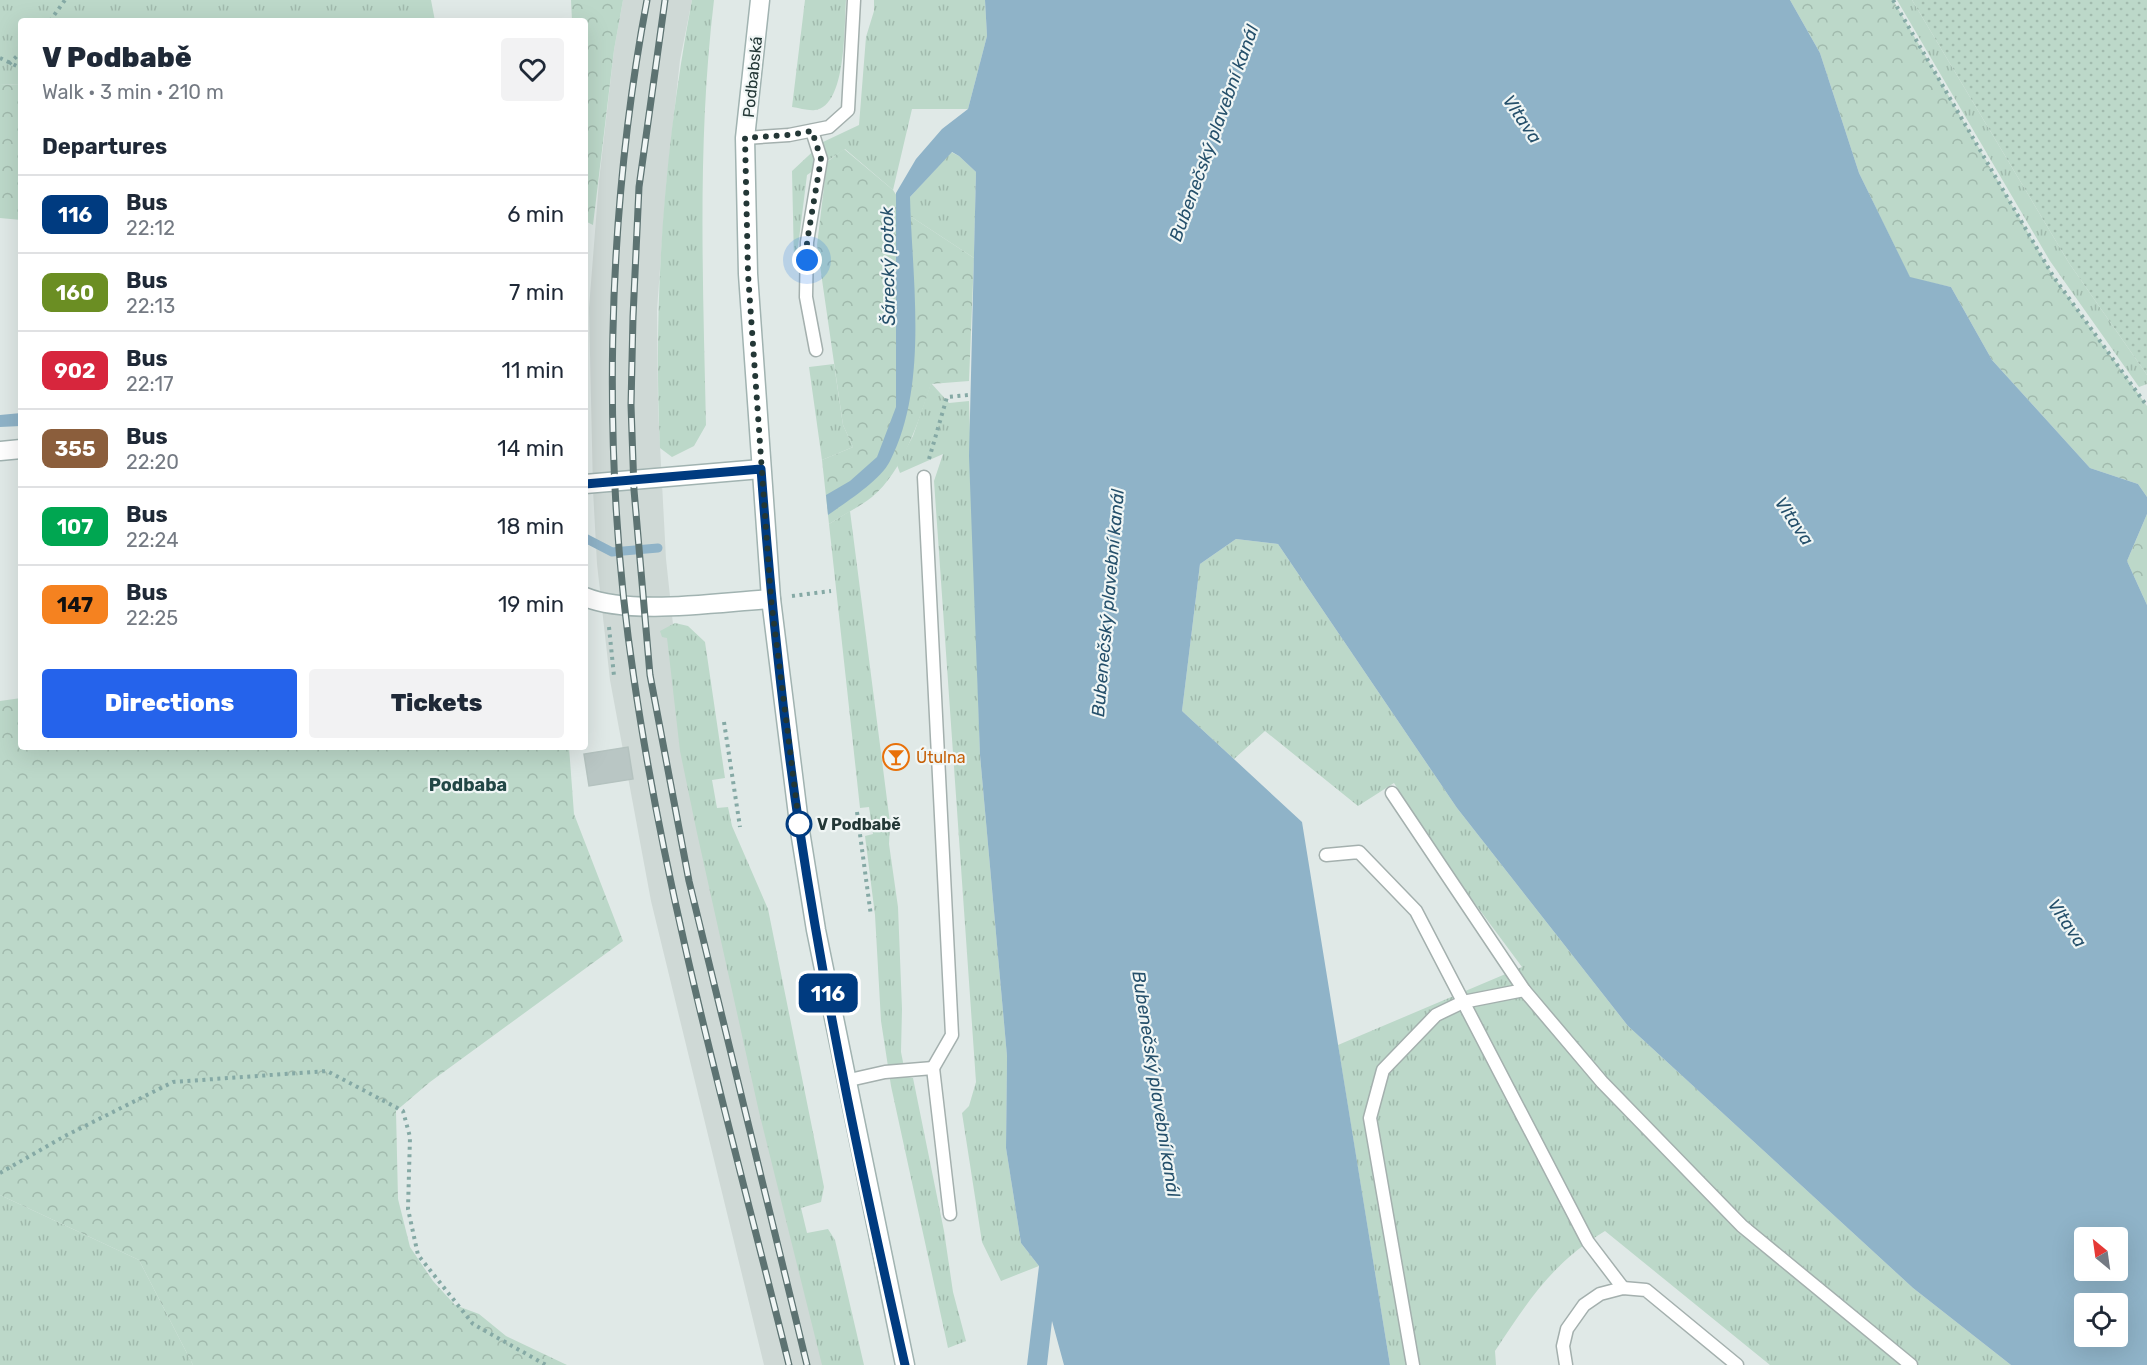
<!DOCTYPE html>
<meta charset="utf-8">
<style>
:root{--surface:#fff;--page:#f2f2f3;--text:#1f2937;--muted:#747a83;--line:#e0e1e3;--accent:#2563eb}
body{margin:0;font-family:Rubik,sans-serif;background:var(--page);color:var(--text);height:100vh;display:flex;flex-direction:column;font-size:22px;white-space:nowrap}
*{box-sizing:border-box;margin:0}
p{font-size:20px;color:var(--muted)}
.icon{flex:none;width:33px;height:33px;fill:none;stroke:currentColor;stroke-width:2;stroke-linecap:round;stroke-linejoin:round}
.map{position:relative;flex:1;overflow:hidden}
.side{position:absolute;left:18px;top:18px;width:570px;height:732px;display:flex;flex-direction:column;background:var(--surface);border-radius:6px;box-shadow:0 6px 24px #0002}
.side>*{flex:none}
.badge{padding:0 12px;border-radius:9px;font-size:21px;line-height:39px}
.needle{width:39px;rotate:331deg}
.controls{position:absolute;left:2074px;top:1227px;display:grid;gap:12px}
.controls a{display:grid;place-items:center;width:54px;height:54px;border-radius:6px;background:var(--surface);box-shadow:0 6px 24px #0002;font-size:30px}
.you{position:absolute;width:30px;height:30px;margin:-15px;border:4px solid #fff;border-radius:50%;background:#1a73e8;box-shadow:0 0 0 9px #1a73e833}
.map>.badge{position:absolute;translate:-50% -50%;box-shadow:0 0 0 3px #fff}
h2{padding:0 24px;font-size:22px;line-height:54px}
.round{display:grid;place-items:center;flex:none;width:63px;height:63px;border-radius:6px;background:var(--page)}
.summary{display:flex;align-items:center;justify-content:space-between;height:102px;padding:0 24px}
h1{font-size:28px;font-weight:800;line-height:45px}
.cta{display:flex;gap:12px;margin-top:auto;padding:12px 24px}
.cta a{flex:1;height:69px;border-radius:6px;background:var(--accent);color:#fff;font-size:24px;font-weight:800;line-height:69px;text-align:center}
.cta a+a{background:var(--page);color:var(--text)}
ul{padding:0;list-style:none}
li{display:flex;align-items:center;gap:18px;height:78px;padding:0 24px;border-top:2px solid var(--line)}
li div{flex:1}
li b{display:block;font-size:22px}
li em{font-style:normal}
li .badge{min-width:66px;font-weight:700;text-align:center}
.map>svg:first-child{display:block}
.built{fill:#cfd9d6}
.grass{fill:url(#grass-tufts)}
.forest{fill:url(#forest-crowns)}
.garden{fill:url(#garden-dots)}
.water{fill:#8fb3c8;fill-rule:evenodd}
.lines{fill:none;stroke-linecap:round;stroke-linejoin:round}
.stream{stroke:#8fb3c8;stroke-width:9}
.building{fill:#b9c6c4;stroke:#b4c2bf;stroke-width:1.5}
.lane-casing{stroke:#a4b0ae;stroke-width:15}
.secondary-casing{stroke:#a1b3b1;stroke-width:21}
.path{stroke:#85a9a5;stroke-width:4;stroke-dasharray:3 4.5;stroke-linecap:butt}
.lane{stroke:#fff;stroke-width:12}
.secondary{stroke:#fff;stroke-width:18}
.rail-casing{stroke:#5d7372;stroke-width:7}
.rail{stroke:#f0f6f5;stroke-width:4.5;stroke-dasharray:14;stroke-linecap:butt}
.line-casing{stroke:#fff;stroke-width:14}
.line{stroke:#003b80;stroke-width:9}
.walk{stroke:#233736;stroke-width:6;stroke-dasharray:0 10.8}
.stop-dot{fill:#fff;stroke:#003b80;stroke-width:3}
.labels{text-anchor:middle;stroke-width:4.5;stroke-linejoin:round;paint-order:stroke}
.street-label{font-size:16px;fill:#233736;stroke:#f0f6f5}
.food-label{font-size:16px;fill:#c56008;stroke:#f0f6f5;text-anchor:start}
.stop-label{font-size:16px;font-weight:bold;fill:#233736;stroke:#f0f6f5;text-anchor:start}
.water-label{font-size:18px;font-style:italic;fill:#25506b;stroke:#f0f6f5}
.neighbourhood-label{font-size:18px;font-weight:bold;fill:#224746;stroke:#f0f6f5}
</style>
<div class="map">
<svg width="2147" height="1365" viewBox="0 0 2147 1365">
<defs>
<pattern id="grass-tufts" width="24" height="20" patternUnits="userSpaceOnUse" patternTransform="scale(1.5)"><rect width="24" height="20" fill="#bcd8c9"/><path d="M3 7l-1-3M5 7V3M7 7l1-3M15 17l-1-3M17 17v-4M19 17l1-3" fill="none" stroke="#a1baad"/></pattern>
<pattern id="forest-crowns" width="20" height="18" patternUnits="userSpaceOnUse" patternTransform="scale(1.5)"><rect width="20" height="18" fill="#bcd8c9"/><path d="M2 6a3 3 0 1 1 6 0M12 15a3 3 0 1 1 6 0" fill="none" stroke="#a1baad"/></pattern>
<pattern id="garden-dots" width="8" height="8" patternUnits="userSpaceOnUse" patternTransform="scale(1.5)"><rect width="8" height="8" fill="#bcd8c9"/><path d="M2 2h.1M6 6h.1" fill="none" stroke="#a1baad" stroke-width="1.8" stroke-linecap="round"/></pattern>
</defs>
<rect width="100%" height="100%" fill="#e0e9e7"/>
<!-- built -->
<path class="built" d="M 623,0 L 692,0 L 680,60 L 666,187 L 657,310 L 658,407 L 666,559 L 678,671 L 836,1365 L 764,1365 L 651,901 L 610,680 L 597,564 L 593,490 L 589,308 L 599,181 L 614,50 Z"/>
<!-- grass -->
<g class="grass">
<path d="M 0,0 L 431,0 L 435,21 L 21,21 L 21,85 L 0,84 Z"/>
<path d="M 692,0 L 714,0 C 697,141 703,284 706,425 L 694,446 L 672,457 L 660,448 C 653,298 664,148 692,0 Z"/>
<path d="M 805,0 L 846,0 C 844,25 847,106 815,110 C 809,111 799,108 792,107 Z"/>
<path d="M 874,0 L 985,0 L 987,36 L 968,109 L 912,109 L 893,190 L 845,149 L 807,175 L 796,263 L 794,262 L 792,171 L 823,142 L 859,125 L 866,37 L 874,11 Z"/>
<path d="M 1897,0 L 1912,0 L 2069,263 L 2147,375 L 2147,384 L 2139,387 L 2050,261 Z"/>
<path d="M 951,152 L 959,156 L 976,172 L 974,258 L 910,216 L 910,197 Z"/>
<path d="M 834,364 L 843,425 L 853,447 L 822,460 L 809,367 Z"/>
<path d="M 931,383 L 949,403 L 969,401 L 980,755 L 1007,1056 L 1006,1148 L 1021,1243 L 1039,1266 L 1001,1281 L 982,1242 L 962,1113 L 969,1106 L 976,1082 L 934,481 L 943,454 L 900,473 L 897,465 L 913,436 Z"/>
<path d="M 850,511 L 890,823 L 889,844 L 898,907 L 902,1009 L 901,1052 L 906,1077 L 913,1078 L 944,1231 L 953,1292 L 966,1341 L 948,1348 L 891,1086 L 881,1021 L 875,915 L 865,836 L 873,834 L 869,807 L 860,808 L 829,524 Z"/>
<path d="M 1236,539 L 1278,544 L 1457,808 L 1628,1026 L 1913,1288 L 2011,1365 L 1770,1365 L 1605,1231 C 1553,1262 1528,1301 1495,1351 L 1496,1365 L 1390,1365 L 1338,1045 L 1522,967 L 1456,878 L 1394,783 L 1358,806 L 1265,731 L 1234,759 L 1182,711 L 1200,564 Z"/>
<path d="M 675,623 L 688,626 L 705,642 L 725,778 L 712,780 L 717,808 L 728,807 L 732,826 L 768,909 L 824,1187 L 821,1202 L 801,1208 L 807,1233 L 828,1229 L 835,1240 L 864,1365 L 822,1365 L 759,1112 L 697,833 L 680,751 L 667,638 L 662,637 L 660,631 Z"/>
<path d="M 0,1195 L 139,1260 L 193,1365 L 0,1365 Z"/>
</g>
<!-- forest -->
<g class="forest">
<path d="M 571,0 L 623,0 L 614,50 L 593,225 L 585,221 L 585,21 L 572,21 Z"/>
<path d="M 1790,0 L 1893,0 L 2053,276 L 2147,406 L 2147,497 L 2138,484 L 2090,468 L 1992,360 L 1951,287 L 1910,278 L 1859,173 L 1820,53 Z"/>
<path d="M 0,84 L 21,85 L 21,220 L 0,218 Z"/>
<path d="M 844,149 L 893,190 L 910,216 L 974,258 L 969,381 L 931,384 C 919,420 903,472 872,497 C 859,507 843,515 829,524 L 822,460 L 853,447 L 843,425 L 817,245 L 827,162 Z"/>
<path d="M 2147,514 L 2147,605 L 2127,561 Z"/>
<path d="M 21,698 L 21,747 L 569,747 L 574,814 L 623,941 L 430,1082 L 396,1111 L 398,1199 L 410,1247 L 433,1281 L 455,1305 L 479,1314 L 506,1336 L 567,1365 L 193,1365 L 139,1260 L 0,1195 L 0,701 Z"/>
</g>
<!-- garden -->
<path class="garden" d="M 1912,0 L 2147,0 L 2147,375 L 2069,263 Z"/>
<!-- water -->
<g class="water">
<path d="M 985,0 L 1790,0 L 1820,53 L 1859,173 L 1910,277 L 1951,287 L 1992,360 L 2090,468 L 2138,484 L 2147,497 L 2147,514 L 2127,561 L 2147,605 L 2147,1365 L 2011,1365 L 1913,1288 L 1628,1026 L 1457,808 L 1278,544 L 1236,539 L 1200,564 L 1182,711 L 1302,822 L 1390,1365 L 1064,1365 L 1052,1321 L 1047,1365 L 1027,1365 L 1039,1266 L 1021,1243 L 1006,1148 L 1007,1056 L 980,755 L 969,456 L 976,172 L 959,156 L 952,152 L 910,197 C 912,281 929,384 890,461 C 880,481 846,502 828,515 L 826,495 L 850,481 L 877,457 L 896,407 L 896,193 L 916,159 L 942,129 L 968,109 L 987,36 ZM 2085,1238 L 2118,1238 L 2118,1270 L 2085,1270 ZM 2085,1304 L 2118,1304 L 2118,1336 L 2085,1336 Z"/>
<path d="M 21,413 L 21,426 L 0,427 L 0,415 Z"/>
</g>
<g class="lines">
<!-- stream -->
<path class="stream" d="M 585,538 L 612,552 L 658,548"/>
</g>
<!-- building -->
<path class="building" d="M 628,747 L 633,779 L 589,786 L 584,754 Z"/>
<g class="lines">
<defs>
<g id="lane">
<path d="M 812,131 L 821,159 L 807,242 L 806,297 L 816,350"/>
<path d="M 745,138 L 789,135 L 829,127 L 848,110 L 854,0"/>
<path d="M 924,477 L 952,1035 L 933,1068"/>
<path d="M 1392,793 L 1524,990 L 1602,1082 L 1742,1226 L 1911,1365"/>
<path d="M 1326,855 L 1359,852 L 1416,911 L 1588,1242 L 1623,1288"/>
<path d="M 845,1081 L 885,1072 L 933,1068 L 950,1214"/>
<path d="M 1413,1365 L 1370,1118 L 1383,1070 L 1436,1015 L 1463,1002 L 1524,990"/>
<path d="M 1566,1365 L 1563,1346 L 1567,1329 L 1584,1305 L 1600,1294 L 1623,1288 L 1646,1290 L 1737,1365"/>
</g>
<g id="secondary">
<path d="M 760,0 L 745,138 L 748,274 L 771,599 L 800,831 L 816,930 L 905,1365"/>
<path d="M 0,451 L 21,449"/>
<path d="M 585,484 L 761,469"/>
<path d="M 585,597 C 631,616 720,602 771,599"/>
</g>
</defs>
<!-- lane casing -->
<use href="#lane" class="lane-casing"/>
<!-- secondary casing -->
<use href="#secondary" class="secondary-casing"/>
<!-- path -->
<g class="path">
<path d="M 1893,0 L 2053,276 L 2147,406"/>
<path d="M 50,21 L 65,0"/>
<path d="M 0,58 L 21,68"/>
<path d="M 9,64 L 21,52"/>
<path d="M 929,459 L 947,397 L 969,395"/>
<path d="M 792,596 L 831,591"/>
<path d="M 609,627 L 614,676"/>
<path d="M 724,722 L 740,827"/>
<path d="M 857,812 L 871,916"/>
<path d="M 0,1173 L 65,1136 L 173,1082 L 327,1071 L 403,1111 L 410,1137 L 408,1209 L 418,1255 L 473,1324 L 546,1365"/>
</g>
<!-- lane -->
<use href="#lane" class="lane"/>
<!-- secondary -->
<use href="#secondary" class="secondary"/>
<defs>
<g id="rail">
<path d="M 647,0 C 606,218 601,460 634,679 C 668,912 733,1137 789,1365"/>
<path d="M 665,0 L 639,187 L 633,317 L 631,405 L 634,490 L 650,675 L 689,881 L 807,1365"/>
</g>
</defs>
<!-- rail casing -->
<use href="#rail" class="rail-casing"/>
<!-- rail -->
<use href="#rail" class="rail"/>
</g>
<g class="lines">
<defs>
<path id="line" d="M 585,484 L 761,469 C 770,590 782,712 800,832 C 827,1011 865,1189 905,1365"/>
</defs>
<!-- line casing -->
<use href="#line" class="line-casing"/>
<!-- line -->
<use href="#line" class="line"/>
<!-- walk -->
<path class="walk" d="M 799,824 L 800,831 L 771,599 L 748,274 L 745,138 L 789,135 L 812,131 L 821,159 L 807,242 L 807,260"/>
</g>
<!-- icons -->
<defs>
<symbol id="bar-ring" viewBox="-11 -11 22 22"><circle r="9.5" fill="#f0f6f5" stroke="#e8710a" stroke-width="1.5"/><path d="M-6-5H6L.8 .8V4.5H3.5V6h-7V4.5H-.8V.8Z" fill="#e8710a"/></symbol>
</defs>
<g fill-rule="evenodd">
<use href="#bar-ring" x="881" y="742" width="30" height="30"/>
</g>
<!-- markers -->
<circle class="stop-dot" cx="799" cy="824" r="12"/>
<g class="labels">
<!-- street labels -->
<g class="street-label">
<text transform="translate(752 77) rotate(-84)" y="6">Podbabská</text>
</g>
<!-- food labels -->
<g class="food-label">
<text x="916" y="763">Útulna</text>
</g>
<!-- stop labels -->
<g class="stop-label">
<text x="817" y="830">V Podbabě</text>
</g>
<!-- water labels -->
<g class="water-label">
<text transform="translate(1522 119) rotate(56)" y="6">Vltava</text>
<text transform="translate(1214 133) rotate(-70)" y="6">Bubenečský plavební kanál</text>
<text transform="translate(888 266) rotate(-91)" y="6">Šárecký potok</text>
<text transform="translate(1794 521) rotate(56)" y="6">Vltava</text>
<text transform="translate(1108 603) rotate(-85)" y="6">Bubenečský plavební kanál</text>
<text transform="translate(2067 923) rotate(56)" y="6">Vltava</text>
<text transform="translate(1156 1084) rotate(81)" y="6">Bubenečský plavební kanál</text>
</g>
<!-- neighbourhood labels -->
<g class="neighbourhood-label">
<text x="468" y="791">Podbaba</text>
</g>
</g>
</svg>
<div class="controls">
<a><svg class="needle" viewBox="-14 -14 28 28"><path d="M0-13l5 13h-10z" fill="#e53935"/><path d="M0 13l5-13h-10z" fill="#747a83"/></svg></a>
<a><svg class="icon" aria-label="locate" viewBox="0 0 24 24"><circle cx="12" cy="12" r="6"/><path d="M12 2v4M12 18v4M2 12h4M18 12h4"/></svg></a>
</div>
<div class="you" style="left:807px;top:260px"></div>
<b class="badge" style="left:828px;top:993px;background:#003b80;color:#fff">116</b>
<section class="side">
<div class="summary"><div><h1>V Podbabě</h1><p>Walk · 3 min · 210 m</p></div><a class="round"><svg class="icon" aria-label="heart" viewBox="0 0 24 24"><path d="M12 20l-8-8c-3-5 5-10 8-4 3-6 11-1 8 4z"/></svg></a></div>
<h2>Departures</h2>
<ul>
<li><span class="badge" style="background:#003b80;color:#fff">116</span><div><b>Bus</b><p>22:12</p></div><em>6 min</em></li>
<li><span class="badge" style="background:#6b8e23;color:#fff">160</span><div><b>Bus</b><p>22:13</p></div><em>7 min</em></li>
<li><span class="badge" style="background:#d7263d;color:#fff">902</span><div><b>Bus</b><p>22:17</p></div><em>11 min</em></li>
<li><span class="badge" style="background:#8b5e3c;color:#fff">355</span><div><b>Bus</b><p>22:20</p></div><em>14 min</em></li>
<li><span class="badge" style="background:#00a651;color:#fff">107</span><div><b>Bus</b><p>22:24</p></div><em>18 min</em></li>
<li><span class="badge" style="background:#f58220;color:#111">147</span><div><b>Bus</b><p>22:25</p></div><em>19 min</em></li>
</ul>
<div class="cta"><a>Directions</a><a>Tickets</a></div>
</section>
</div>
